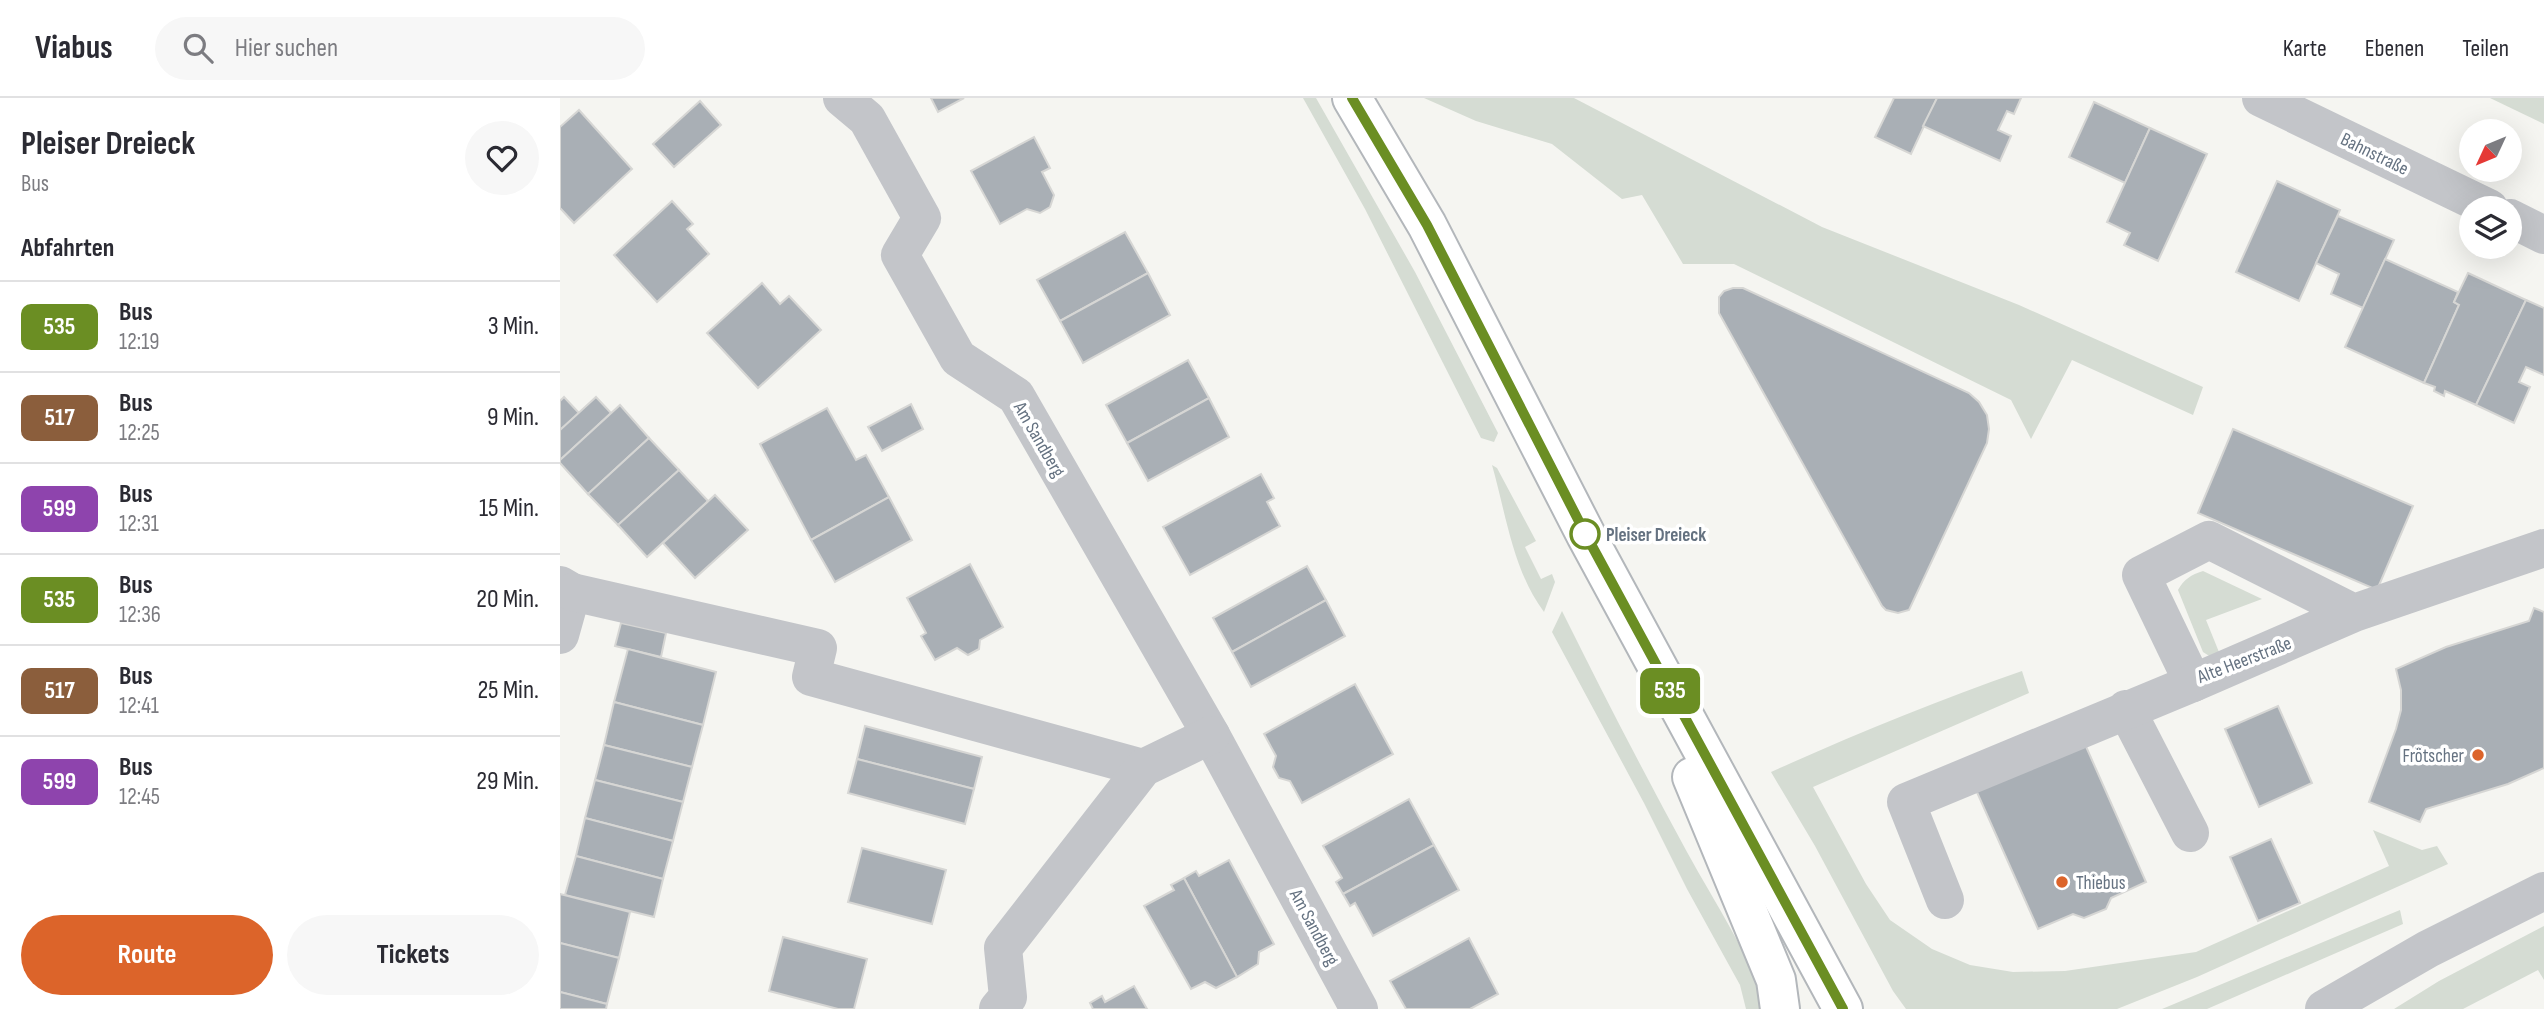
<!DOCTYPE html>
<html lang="de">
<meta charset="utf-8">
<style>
:root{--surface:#fff;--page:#f7f7f7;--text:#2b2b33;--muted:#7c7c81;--line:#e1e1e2;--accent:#dc642a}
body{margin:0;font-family:"Sofia Sans Condensed",sans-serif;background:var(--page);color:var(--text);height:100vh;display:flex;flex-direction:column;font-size:26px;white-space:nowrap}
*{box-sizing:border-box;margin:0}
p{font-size:23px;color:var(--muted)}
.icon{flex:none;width:38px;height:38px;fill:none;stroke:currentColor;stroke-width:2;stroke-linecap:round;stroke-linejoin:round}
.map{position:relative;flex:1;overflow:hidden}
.sheet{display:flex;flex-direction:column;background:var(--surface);width:560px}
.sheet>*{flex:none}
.badge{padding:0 14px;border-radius:10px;font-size:24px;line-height:46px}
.needle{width:46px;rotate:226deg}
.controls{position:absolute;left:1899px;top:21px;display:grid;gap:14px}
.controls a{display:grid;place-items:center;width:63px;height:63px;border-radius:50%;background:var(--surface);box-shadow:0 7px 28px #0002;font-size:35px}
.map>.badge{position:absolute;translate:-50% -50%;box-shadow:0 0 0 4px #fff}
h2{padding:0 21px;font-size:26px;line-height:63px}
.round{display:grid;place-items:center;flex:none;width:74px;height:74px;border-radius:37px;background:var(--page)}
.head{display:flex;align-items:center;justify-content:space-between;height:119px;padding:0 21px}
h1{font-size:33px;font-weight:700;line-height:52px}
.button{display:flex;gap:14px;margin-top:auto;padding:14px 21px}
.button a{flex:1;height:80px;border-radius:42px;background:var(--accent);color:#fff;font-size:28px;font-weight:700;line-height:80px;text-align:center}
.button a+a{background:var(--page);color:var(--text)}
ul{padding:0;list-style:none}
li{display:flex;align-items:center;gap:21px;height:91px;padding:0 21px;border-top:2px solid var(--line)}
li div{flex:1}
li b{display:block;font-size:26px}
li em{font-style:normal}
li .badge{min-width:77px;font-weight:700;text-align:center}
header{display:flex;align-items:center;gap:42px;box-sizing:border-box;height:98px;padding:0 35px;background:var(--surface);border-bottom:2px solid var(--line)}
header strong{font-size:33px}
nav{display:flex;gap:38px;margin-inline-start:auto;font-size:24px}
.search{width:490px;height:63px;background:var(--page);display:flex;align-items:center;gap:18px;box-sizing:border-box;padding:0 24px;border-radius:38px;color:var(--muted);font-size:26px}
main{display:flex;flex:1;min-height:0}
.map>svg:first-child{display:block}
.green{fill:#d5dcd3}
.building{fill:#a9afb5;stroke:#d6d6d4;stroke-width:2}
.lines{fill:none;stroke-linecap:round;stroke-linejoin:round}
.major-casing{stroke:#b3b7bb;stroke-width:42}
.minor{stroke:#c3c5c9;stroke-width:38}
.major{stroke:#fff;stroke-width:38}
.line-casing{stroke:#fff;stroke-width:16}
.line{stroke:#6b8e23;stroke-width:10}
.stop-dot{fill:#fff;stroke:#6b8e23;stroke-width:3.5}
.poi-dot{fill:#dc642a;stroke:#fff;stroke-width:2.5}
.labels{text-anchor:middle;stroke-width:7;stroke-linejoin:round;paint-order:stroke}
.street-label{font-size:19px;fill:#657281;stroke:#fff}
.stop-label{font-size:19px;font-weight:bold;fill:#657281;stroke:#fff;text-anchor:start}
.poi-label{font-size:19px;fill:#657281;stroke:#fff;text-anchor:end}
</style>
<header>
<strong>Viabus</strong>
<div class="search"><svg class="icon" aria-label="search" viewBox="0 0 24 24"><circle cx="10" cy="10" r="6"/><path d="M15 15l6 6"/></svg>Hier suchen</div>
<nav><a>Karte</a><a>Ebenen</a><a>Teilen</a></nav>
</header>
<main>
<section class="sheet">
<div class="head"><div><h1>Pleiser Dreieck</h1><p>Bus</p></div><a class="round"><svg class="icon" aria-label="heart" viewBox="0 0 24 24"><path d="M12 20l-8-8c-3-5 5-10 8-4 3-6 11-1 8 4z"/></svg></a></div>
<h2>Abfahrten</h2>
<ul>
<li><span class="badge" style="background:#6b8e23;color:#fff">535</span><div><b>Bus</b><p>12:19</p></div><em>3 Min.</em></li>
<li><span class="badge" style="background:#8b5e3c;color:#fff">517</span><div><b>Bus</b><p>12:25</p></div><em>9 Min.</em></li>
<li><span class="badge" style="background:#8e44ad;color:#fff">599</span><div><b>Bus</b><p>12:31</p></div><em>15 Min.</em></li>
<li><span class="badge" style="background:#6b8e23;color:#fff">535</span><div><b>Bus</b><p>12:36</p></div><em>20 Min.</em></li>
<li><span class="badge" style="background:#8b5e3c;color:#fff">517</span><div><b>Bus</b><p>12:41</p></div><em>25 Min.</em></li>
<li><span class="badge" style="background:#8e44ad;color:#fff">599</span><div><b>Bus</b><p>12:45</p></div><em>29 Min.</em></li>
</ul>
<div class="button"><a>Route</a><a>Tickets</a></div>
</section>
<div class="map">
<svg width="1984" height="911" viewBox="0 0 1984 911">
<rect width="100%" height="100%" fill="#f5f5f1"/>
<!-- green -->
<g class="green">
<path d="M 743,0 L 756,0 L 855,174 L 938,335 L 934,344 L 921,340 L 805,111 Z"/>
<path d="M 864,0 L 1014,0 L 1262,129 L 1459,207 L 1643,289 L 1633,317 L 1512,262 L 1471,341 L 1451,302 L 1174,166 L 1123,166 L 1082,97 L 1062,101 L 992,46 L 916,23 Z"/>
<path d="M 1930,0 L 1984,0 L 1984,26 Z"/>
<path d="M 932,367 L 937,370 L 976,443 L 965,449 L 981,481 L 992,476 L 995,484 L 984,514 C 953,473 946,416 932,367 Z"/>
<path d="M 1643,473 L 1702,501 L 1646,522 L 1661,559 L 1654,561 L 1643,554 L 1618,492 C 1624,481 1631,477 1643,473 Z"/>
<path d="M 1002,513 C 1042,594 1084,675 1127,754 C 1155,805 1189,856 1208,911 L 1186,911 L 1180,887 L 1127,791 L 1084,705 L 992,534 Z"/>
<path d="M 1462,573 L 1469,595 L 1253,689 L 1306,786 L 1330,822 L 1372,851 L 1410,867 L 1453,874 L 1505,873 L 1636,854 L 1829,768 L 1813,732 L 1862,752 L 1877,748 L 1888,766 L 1637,879 L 1557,911 L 1346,911 L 1333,893 L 1255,748 L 1211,674 C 1293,637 1376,603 1462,573 Z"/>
<path d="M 1840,812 L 1843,826 L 1647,911 L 1602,911 Z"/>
<path d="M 1984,828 L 1984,882 L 1978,872 L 1903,911 L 1834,911 L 1879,883 Z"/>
</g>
<!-- building -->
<g class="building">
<path d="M 371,0 L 404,0 L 378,14 Z"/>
<path d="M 1334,0 L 1377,0 L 1351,56 L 1315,39 Z"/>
<path d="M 1377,0 L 1461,0 L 1454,16 L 1447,13 L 1438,32 L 1451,38 L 1440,63 L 1363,28 Z"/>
<path d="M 140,3 L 161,27 L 114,69 L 93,46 Z"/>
<path d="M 1534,4 L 1590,30 L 1565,85 L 1509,59 Z"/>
<path d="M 19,12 L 72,71 L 14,125 L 0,110 L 0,29 Z"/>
<path d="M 1590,30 L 1647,56 L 1598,163 L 1564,147 L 1570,135 L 1547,124 Z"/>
<path d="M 474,39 L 490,70 L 482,74 L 494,97 L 490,109 L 480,115 L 467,111 L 440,126 L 411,73 Z"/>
<path d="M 1717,83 L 1780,112 L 1739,203 L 1676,174 Z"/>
<path d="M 112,103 L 133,126 L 127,131 L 149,156 L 97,204 L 54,157 Z"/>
<path d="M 1778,118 L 1834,142 L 1803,210 L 1771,196 L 1779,176 L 1756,165 Z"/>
<path d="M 565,134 L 588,175 L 500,223 L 477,182 Z"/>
<path d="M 1825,161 L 1898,194 L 1894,204 L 1899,207 L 1864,285 L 1785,249 Z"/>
<path d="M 588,175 L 610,217 L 523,265 L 500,223 Z"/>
<path d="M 1908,175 L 1966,202 L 1916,307 L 1885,293 L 1884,298 L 1874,293 L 1875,289 L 1864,285 L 1899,207 L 1894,204 Z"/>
<path d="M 202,185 L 220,206 L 229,198 L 261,232 L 198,290 L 147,235 Z"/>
<path d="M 1173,190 L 1183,190 L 1409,295 L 1419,304 L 1427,317 L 1429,331 L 1427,345 L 1349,512 L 1338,515 L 1326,512 L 1322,508 L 1159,215 L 1159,199 L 1164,193 Z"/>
<path d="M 1966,202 L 1984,210 L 1984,277 L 1966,269 L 1959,284 L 1970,289 L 1954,325 L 1916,307 Z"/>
<path d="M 628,262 L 649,300 L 567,345 L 546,307 Z"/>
<path d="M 4,299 L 19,315 L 0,332 L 0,303 Z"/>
<path d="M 36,299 L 51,315 L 0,362 L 0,332 Z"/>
<path d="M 649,300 L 669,339 L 588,383 L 567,345 Z"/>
<path d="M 351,306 L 363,331 L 322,353 L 308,329 Z"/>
<path d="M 60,307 L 89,340 L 28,396 L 0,365 L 0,362 Z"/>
<path d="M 267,310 L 296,362 L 306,357 L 329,399 L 251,442 L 200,346 Z"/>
<path d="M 1673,331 L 1853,408 L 1817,492 L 1638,415 Z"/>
<path d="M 89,340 L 119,372 L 58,427 L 28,396 Z"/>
<path d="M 119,372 L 148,403 L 87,459 L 58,427 Z"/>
<path d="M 701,376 L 714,400 L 707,404 L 720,428 L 630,477 L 603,429 Z"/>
<path d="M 155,397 L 188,432 L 135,480 L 103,445 Z"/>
<path d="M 329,399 L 352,442 L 275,484 L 251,442 Z"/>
<path d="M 410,466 L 443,529 L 420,542 L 419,551 L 408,557 L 397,550 L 375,562 L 361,538 L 366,535 L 347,500 Z"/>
<path d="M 747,468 L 766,502 L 672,554 L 653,520 Z"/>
<path d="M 766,502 L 785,538 L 691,589 L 672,554 Z"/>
<path d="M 1974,510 L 1984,514 L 1984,670 L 1948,686 L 1866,711 L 1860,724 L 1809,704 L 1836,631 L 1841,612 L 1841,592 L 1836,571 L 1886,549 L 1969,523 Z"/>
<path d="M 61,525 L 106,535 L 101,559 L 55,548 Z"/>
<path d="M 68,551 L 156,574 L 143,627 L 54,604 Z"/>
<path d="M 795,586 L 833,656 L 742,705 L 730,683 L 719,680 L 713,669 L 716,658 L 704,636 Z"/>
<path d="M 54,604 L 143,627 L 132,669 L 44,647 Z"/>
<path d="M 1718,608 L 1752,685 L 1699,709 L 1665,631 Z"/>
<path d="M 305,628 L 422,659 L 414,691 L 297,661 Z"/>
<path d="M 1524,644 L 1586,784 L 1551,800 L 1546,811 L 1524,820 L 1513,816 L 1478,831 L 1416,692 Z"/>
<path d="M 44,647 L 132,669 L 123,704 L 35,682 Z"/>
<path d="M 297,661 L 414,691 L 405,726 L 288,695 Z"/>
<path d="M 35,682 L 123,704 L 113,743 L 25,720 Z"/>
<path d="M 849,701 L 874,747 L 783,796 L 776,784 L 782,780 L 763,748 Z"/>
<path d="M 25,720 L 113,743 L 103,781 L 16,758 Z"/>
<path d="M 1711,741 L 1740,805 L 1698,823 L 1670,759 Z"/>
<path d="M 874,747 L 899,792 L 813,838 L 795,805 L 790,808 L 783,796 Z"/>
<path d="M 302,750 L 386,772 L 372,826 L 288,804 Z"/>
<path d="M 16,758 L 103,781 L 94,819 L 5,797 Z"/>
<path d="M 669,762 L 714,846 L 699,854 L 698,866 L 677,879 L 624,780 L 636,773 L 639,778 Z"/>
<path d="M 624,780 L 677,879 L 656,890 L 645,884 L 631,891 L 584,808 L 614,792 L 611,787 Z"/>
<path d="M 0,796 L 70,814 L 59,860 L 0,845 Z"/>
<path d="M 223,839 L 307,861 L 294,911 L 278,911 L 209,893 Z"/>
<path d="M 909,840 L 938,896 L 910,911 L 846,911 L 830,883 Z"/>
<path d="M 0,845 L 59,860 L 47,906 L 0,894 Z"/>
<path d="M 574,888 L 587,911 L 533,911 L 530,905 L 542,898 L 545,904 Z"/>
<path d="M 0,894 L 47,906 L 46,911 L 0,911 Z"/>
</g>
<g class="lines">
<defs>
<g id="major">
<path d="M 792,0 L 867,127 L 1026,437 L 1283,911"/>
<path d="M 1132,679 L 1216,882 L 1220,911"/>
</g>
</defs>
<!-- major casing -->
<use href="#major" class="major-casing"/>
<!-- minor -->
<g class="minor">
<path d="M 282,0 L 307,21 L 362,120 L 340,157 L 398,260 L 456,298 L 651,637 L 799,911"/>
<path d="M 1701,0 L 1929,110"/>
<path d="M 1950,120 L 1984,137"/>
<path d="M 0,487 L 12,494 L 0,537"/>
<path d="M 12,494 L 258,550 L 251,579 L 583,670"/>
<path d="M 1794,515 L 1649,442 L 1581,477 L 1633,585 L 1794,515 L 1984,450"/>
<path d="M 1566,611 L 1630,735"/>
<path d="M 1385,802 L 1346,704 L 1633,585"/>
<path d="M 438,911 L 448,899 L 443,850 L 583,670 L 651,637"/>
<path d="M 1764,911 L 1868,851 L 1984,793"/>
</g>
<!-- major -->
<use href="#major" class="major"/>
</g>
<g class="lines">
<defs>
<path id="line" d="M 792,0 L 867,127 L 1026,437 L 1283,911"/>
</defs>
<!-- line casing -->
<use href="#line" class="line-casing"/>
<!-- line -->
<use href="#line" class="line"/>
</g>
<!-- markers -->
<circle class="stop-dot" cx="1025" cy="436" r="14"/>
<g class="poi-dot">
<circle cx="1918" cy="657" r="7"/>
<circle cx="1502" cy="784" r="7"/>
</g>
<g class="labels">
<!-- street labels -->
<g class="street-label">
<text transform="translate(1815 55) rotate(26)" y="7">Bahnstraße</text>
<text transform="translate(480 341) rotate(60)" y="7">Am Sandberg</text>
<text transform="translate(1684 561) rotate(-21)" y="7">Alte Heerstraße</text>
<text transform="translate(755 829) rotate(62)" y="7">Am Sandberg</text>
</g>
<!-- stop labels -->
<g class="stop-label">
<text x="1046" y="443">Pleiser Dreieck</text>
</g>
<!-- poi labels -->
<g class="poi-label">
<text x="1904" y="664">Frötscher</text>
<text x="1516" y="791" text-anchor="start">Thiebus</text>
</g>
</g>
</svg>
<div class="controls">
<a><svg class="needle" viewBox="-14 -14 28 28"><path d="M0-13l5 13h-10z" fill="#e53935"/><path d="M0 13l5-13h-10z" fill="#7c7c81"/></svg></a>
<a><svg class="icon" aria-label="layers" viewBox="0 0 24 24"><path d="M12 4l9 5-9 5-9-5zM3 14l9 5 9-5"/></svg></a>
</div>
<b class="badge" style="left:1110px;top:593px;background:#6b8e23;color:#fff">535</b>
</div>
</main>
